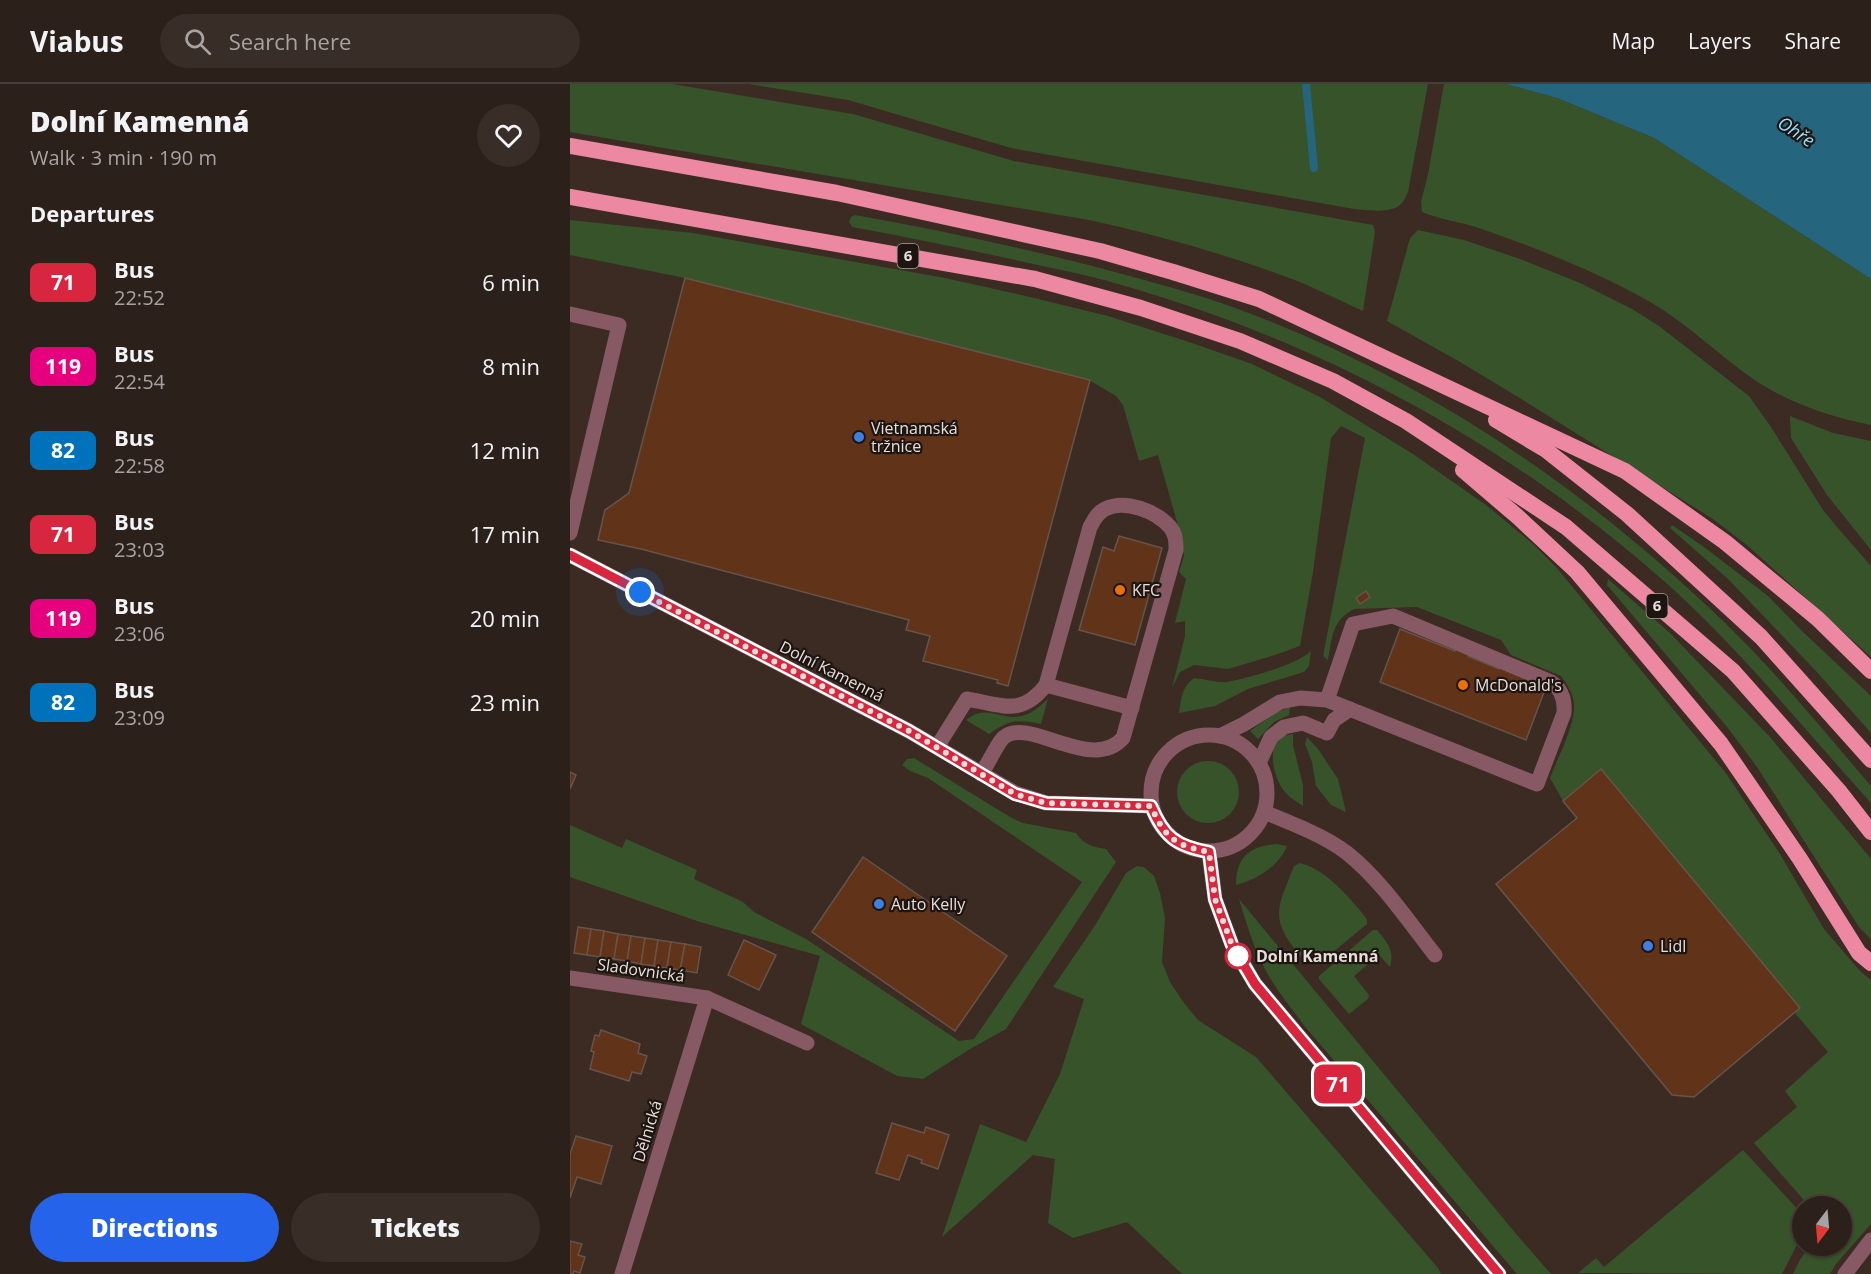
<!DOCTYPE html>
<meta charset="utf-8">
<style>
:root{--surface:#2c201a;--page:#382d27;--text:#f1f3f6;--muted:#a6a3a2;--line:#483e39;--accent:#2563eb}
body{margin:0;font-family:"Open Sans",sans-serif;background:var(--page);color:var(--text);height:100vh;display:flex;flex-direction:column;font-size:22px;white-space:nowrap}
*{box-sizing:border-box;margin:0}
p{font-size:20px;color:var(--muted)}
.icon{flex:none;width:33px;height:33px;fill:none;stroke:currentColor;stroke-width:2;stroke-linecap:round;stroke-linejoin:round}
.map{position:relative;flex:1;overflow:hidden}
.details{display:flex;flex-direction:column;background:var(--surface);width:570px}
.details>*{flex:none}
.badge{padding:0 12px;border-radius:9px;font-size:21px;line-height:39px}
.needle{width:39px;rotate:196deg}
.fabs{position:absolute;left:1222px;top:1112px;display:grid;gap:12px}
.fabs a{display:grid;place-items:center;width:60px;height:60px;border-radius:50%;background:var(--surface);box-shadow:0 2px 4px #0004,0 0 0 2px var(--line);font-size:30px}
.you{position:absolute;width:30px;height:30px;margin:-15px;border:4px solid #fff;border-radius:50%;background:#1a73e8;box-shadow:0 0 0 9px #1a73e833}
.map>.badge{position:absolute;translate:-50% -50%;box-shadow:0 0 0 3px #fff}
h2{padding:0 30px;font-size:22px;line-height:54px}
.round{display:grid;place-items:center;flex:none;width:63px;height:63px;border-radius:32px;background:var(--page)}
.summary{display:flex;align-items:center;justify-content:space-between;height:102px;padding:0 30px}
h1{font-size:28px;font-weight:800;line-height:45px}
.action{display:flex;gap:12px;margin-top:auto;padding:12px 30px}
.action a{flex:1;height:69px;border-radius:36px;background:var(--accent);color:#fff;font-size:24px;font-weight:800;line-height:69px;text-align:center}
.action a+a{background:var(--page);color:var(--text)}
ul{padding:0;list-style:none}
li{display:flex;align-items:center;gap:18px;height:84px;padding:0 30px}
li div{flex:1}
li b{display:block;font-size:22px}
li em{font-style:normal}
li .badge{min-width:66px;font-weight:700;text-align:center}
header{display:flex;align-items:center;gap:36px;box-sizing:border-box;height:84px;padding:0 30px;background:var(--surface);border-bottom:2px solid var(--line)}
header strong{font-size:28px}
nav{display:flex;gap:33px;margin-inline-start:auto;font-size:21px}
.search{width:420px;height:54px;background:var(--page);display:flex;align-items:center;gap:15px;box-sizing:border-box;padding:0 21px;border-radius:33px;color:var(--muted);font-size:22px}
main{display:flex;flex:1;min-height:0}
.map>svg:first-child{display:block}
.green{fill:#375329}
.water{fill:#25657e}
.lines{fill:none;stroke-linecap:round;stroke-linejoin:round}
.stream{stroke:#25657e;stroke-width:8}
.building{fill:#613319;stroke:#66544b;stroke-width:1.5}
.service{stroke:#865964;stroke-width:15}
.minor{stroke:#865964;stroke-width:15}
.tertiary{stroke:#865964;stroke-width:15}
.trunk{stroke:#ed88a3;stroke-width:16}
.line-casing{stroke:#fff;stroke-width:14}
.line{stroke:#d7263d;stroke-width:9}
.walk{stroke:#e8ddd8;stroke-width:6;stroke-dasharray:0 10.8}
.shop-dot{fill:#3f7fe0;stroke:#1d1511;stroke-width:2}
.food-dot{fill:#e8710a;stroke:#1d1511;stroke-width:2}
.stop-dot{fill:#fff;stroke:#d7263d;stroke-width:3}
.labels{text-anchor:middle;stroke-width:4.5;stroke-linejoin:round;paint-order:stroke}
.shield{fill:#1d1511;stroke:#aba19c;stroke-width:1.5}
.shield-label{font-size:15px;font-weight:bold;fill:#e8ddd8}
.poi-label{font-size:16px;fill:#e8ddd8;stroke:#1d1511;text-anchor:start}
.street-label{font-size:16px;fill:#e8ddd8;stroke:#1d1511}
.stop-label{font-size:16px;font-weight:bold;fill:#e8ddd8;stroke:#1d1511;text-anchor:start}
.water-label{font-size:18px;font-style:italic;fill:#96dfff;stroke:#1d1511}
</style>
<header>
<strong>Viabus</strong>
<div class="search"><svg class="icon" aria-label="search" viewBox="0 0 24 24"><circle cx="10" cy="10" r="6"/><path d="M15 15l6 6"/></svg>Search here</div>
<nav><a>Map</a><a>Layers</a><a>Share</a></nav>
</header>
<main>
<section class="details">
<div class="summary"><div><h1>Dolní Kamenná</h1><p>Walk · 3 min · 190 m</p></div><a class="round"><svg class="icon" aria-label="heart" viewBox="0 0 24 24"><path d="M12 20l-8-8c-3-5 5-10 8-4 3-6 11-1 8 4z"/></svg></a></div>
<h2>Departures</h2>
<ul>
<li><span class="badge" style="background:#d7263d;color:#fff">71</span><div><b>Bus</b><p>22:52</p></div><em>6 min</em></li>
<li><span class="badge" style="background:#e6007e;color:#fff">119</span><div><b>Bus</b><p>22:54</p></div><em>8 min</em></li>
<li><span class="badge" style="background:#0072bc;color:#fff">82</span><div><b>Bus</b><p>22:58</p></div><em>12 min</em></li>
<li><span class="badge" style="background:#d7263d;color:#fff">71</span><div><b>Bus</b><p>23:03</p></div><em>17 min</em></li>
<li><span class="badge" style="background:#e6007e;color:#fff">119</span><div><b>Bus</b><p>23:06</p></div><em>20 min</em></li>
<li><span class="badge" style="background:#0072bc;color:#fff">82</span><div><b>Bus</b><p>23:09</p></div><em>23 min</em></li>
</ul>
<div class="action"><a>Directions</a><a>Tickets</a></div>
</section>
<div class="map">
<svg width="1301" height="1190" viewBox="0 0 1301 1190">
<rect width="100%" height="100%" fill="#3b2b22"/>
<!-- green -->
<g class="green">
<path d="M 0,0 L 102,0 L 283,30 L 444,77 L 803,141 L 805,148 L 793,227 C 770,217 746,204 722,195 C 655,170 588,151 519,136 L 0,48 Z"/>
<path d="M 178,0 L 858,0 L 838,108 C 836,112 834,117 831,120 C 822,130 796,126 784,125 L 441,64 L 278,16 Z"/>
<path d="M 874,0 L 936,0 L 987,14 L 1084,54 L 1301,195 L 1301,341 C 1259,333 1215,318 1179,292 C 1144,267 1112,235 1073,214 C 1020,185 966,164 909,144 C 891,138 871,136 852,128 L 851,118 L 858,90 Z"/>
<path d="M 285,131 C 380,148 474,168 567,194 C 596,202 625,210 654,220 C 841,286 1010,399 1153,537 C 1206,588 1253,646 1301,702 L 1301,719 C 1234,645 1170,565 1095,498 C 938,359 750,257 548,200 C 519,191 489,186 459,179 C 400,166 341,154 282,143 L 279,138 L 281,133 Z"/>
<path d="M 0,136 L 123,149 L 375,194 L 460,213 L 538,232 L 622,259 L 682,280 L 750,313 L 843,370 L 916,421 L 962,459 L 986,483 L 1155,688 L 1210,770 L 1254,845 L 1290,887 L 1301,896 L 1301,1140 L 1266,1180 L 1260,1190 L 1223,1190 C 1238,1159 1238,1161 1272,1161 L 1272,1152 L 1281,1141 L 1272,1134 L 1272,1122 L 1239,1122 L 1184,1059 L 1227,1023 L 1215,1007 L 1258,968 L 1225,929 L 1230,924 L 1031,686 L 993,717 L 980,694 C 987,676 1005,641 1004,622 C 1004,611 997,600 991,592 L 941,571 L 931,556 L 847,523 L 784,525 C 762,536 762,554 758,576 L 753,572 L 795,354 L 771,342 L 761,354 L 743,488 L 730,562 L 702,572 L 658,585 L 624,581 L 610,588 L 602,604 L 615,552 L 615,537 L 605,539 L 616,495 L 609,488 L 614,472 L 611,452 L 588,371 L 569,377 L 553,321 L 546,312 L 519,296 L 115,194 L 0,171 Z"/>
<path d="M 848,146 L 894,156 L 953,176 L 1010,199 L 1062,225 L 1089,242 L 1179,312 L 1201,343 L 1253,426 L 1267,443 L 1301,482 L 1301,573 L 1178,462 L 1143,435 L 948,313 L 890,278 L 817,237 L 840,154 Z"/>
<path d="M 1220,332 L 1263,349 L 1301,357 L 1301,466 L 1257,411 L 1221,354 Z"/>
<path d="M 1102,441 L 1134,463 L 1198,512 L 1231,546 L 1301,612 L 1301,649 L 1246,587 L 1158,495 L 1100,444 Z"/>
<path d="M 1038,495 L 1100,549 L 1200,653 L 1301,775 L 1301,855 L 1289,843 L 1187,683 L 1158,644 L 1037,501 Z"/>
<path d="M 741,567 L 739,582 L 734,588 L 678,605 L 645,622 L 609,629 C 611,614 612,603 624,594 C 635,595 647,599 657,598 C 679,594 726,581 741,567 Z"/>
<path d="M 478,615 L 471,640 C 447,635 439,636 419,650 L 396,636 C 419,618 432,639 455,631 C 464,628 471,621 478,615 Z"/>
<path d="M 720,623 L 719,631 L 704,638 L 688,655 L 680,647 L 705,629 Z"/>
<path d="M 723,650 L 723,661 L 733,701 L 733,722 C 727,718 720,714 715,708 C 704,696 695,661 713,652 C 714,652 722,650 723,650 Z"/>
<path d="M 737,653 L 748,665 L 768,695 L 776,728 L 761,721 L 746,702 L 742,678 L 735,660 Z"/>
<path d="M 344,674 L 440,733 L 453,739 L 506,749 C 514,761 523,763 536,765 L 546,778 L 436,945 L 400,965 L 353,995 L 327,992 L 231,940 L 250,872 L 130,838 L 0,793 L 0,741 L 52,764 L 56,755 L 127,786 L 124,795 L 173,818 L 184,828 L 236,855 L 389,957 L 404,955 L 512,798 L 358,694 L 340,687 L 332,681 L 337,675 Z"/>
<circle cx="638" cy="708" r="31"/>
<path d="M 707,760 L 717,762 C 709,782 687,796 666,801 C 666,772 680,762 707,760 Z"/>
<path d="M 730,779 C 757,786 780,814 797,835 L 797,840 L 751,878 C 740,883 735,877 728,869 C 698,833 709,821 724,782 Z"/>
<path d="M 567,782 L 574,783 L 584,792 L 590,809 L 595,834 L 592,878 L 600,898 L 614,919 L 628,936 L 686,973 L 868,1184 L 871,1190 L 612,1190 L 557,1138 L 503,1154 L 478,1139 L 485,1075 L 463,1071 L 372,1153 L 410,1040 L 456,1058 L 490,990 L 514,915 L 483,903 L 524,843 L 556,789 Z"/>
<path d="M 669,815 L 947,1151 L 981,1190 L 947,1190 L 737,945 C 722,925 705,905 694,883 C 683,862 676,838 669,815 Z"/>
<path d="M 803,846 L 807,846 C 817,858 825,867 820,883 L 809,871 L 784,892 L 799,911 L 798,915 L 779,930 L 749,895 L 749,892 Z"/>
<path d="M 1173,1066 L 1233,1131 L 1233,1149 L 1212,1190 L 1008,1189 L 1026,1174 L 1034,1183 Z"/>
</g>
<!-- water -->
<path class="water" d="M 936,0 L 1301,0 L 1301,195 L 1084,54 L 987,14 Z"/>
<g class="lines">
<!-- stream -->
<path class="stream" d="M 736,0 L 744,84"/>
</g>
<!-- building -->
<g class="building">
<path d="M 115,194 L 520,296 L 438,602 L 427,599 L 428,596 L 353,577 L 360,552 L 336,546 L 339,536 L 71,465 L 28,456 L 35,426 L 59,409 Z"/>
<path d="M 549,452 L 592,464 L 565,561 L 509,546 L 533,463 L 544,467 Z"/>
<path d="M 796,507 L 800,513 L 790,520 L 786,514 Z"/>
<path d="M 830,545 L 885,567 L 887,564 L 899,569 L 898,572 L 929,585 L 930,581 L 976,603 L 956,656 L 810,598 Z"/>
<path d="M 1031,685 L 1230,924 L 1124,1013 L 1102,1011 L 926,800 L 1007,734 L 993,717 Z"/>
<path d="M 0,688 L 6,691 L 0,705 Z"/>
<path d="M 293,773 L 437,872 L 385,947 L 242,848 Z"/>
<path d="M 8,843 L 21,845 L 17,871 L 4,869 Z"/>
<path d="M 21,845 L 34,847 L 30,873 L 17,871 Z"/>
<path d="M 34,847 L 48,850 L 44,875 L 30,873 Z"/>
<path d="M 48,850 L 61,852 L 57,877 L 44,875 Z"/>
<path d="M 61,852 L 75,854 L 71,880 L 57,877 Z"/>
<path d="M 75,854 L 88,856 L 84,882 L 71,880 Z"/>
<path d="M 88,856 L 101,858 L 97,884 L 84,882 Z"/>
<path d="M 174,856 L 206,871 L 189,906 L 158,891 Z"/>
<path d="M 101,858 L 115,860 L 110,886 L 97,884 Z"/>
<path d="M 115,860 L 131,863 L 127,889 L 110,886 Z"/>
<path d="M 31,946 L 70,960 L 68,969 L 77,972 L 71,990 L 62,988 L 59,997 L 20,985 L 24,968 L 21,967 L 25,951 L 29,952 Z"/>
<path d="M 322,1039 L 354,1049 L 356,1043 L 379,1051 L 368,1085 L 351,1079 L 352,1076 L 338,1071 L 329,1096 L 306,1089 Z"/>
<path d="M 6,1052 L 42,1062 L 31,1100 L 7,1093 L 0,1114 L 0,1070 Z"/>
<path d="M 0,1157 L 12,1160 L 8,1171 L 15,1173 L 10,1189 L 4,1187 L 3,1190 L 0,1190 Z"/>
</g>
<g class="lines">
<!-- service -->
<g class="service">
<path d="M 0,230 L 49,241 L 0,449"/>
<path d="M 476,601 L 562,624"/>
<path d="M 650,652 L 674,640 L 710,618 L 730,614 L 757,616 L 783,540 L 823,532 L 981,598 C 992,605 995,616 994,629 L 967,700 L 757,616"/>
<path d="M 367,663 L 397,615 C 433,621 451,633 476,601 L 520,443 C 524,436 527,429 535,425 C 555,415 586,427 600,443 C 606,450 606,458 606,466 L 553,654 C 521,690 458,631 433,654 C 427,660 417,682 411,690"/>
<path d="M 689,679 L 701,653 L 714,643 L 733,639 L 757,649 L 764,636 L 780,625"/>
<path d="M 694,728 C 721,739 755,752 777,769 C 812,797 838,837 865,871"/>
<path d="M 137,914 L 237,959"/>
</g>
<!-- minor -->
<g class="minor">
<path d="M 0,471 L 339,647 L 445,709 L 476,719 L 581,722"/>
<circle cx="639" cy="709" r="58"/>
<path d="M 639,768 L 645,815 L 662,861 L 685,900 L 929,1190"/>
<path d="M 0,894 L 137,914 L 52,1190"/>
</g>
<!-- tertiary -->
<path class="tertiary" d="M 1275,1190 L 1301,1156"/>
<!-- trunk -->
<g class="trunk">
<path d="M 0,62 L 267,109 L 530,167 L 603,188 L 689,215 L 1055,387 L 1155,458 L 1248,535 L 1301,587"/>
<path d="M 0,113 L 465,195 L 571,224 L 670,257 L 763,297 L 836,337 L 996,443 L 1163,587 L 1269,707 L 1301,748"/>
<path d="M 926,336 L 976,366 L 1057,430 L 1191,553 L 1301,676"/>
<path d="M 893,386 L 948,433 L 1007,488 L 1151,660 L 1230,775 L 1289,869 L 1301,879"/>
</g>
</g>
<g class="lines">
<defs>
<path id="line" d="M 0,471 L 339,647 L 445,710 L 476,719 L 581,722 C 594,753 606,762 639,768 L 645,815 L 662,861 L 685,900 L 929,1190"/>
</defs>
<!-- line casing -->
<use href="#line" class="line-casing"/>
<!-- line -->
<use href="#line" class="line"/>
<!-- walk -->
<path class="walk" d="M 70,508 L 339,647 L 445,710 L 476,719 L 581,722 C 594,753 606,762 639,768 L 645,815 L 662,861 L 673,881 L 668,872"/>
</g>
<!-- markers -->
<g class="shop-dot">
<circle cx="289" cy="353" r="6"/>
<circle cx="309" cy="820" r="6"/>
<circle cx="1078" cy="862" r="6"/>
</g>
<g class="food-dot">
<circle cx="550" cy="506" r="6"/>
<circle cx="893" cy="601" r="6"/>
</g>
<circle class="stop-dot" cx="668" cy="872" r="12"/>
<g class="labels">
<!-- shield labels -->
<g class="shield">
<rect x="327.5" y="160" width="21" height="24" rx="4.5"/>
<rect x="1076.5" y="510" width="21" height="24" rx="4.5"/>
</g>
<g class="shield-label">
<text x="338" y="177">6</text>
<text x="1087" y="527">6</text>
</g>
<!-- poi labels -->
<g class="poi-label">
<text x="301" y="350">Vietnamská<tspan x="301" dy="18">tržnice</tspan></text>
<text x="562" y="512">KFC</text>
<text x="905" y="607">McDonald's</text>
<text x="321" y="826">Auto Kelly</text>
<text x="1090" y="868">Lidl</text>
</g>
<!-- street labels -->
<g class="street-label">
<text transform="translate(262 587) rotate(27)" y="6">Dolní Kamenná</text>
<text transform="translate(71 886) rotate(8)" y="6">Sladovnická</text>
<text transform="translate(77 1047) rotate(-73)" y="6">Dělnická</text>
</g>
<!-- stop labels -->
<g class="stop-label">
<text x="686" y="878">Dolní Kamenná</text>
</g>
<!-- water labels -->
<g class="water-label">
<text transform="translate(1226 48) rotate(33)" y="6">Ohře</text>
</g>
</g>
</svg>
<div class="fabs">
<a><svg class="needle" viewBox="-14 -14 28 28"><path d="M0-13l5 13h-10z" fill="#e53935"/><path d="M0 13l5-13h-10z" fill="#a6a3a2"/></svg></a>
</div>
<div class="you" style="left:70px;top:508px"></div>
<b class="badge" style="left:768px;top:1000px;background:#d7263d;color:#fff">71</b>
</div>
</main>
